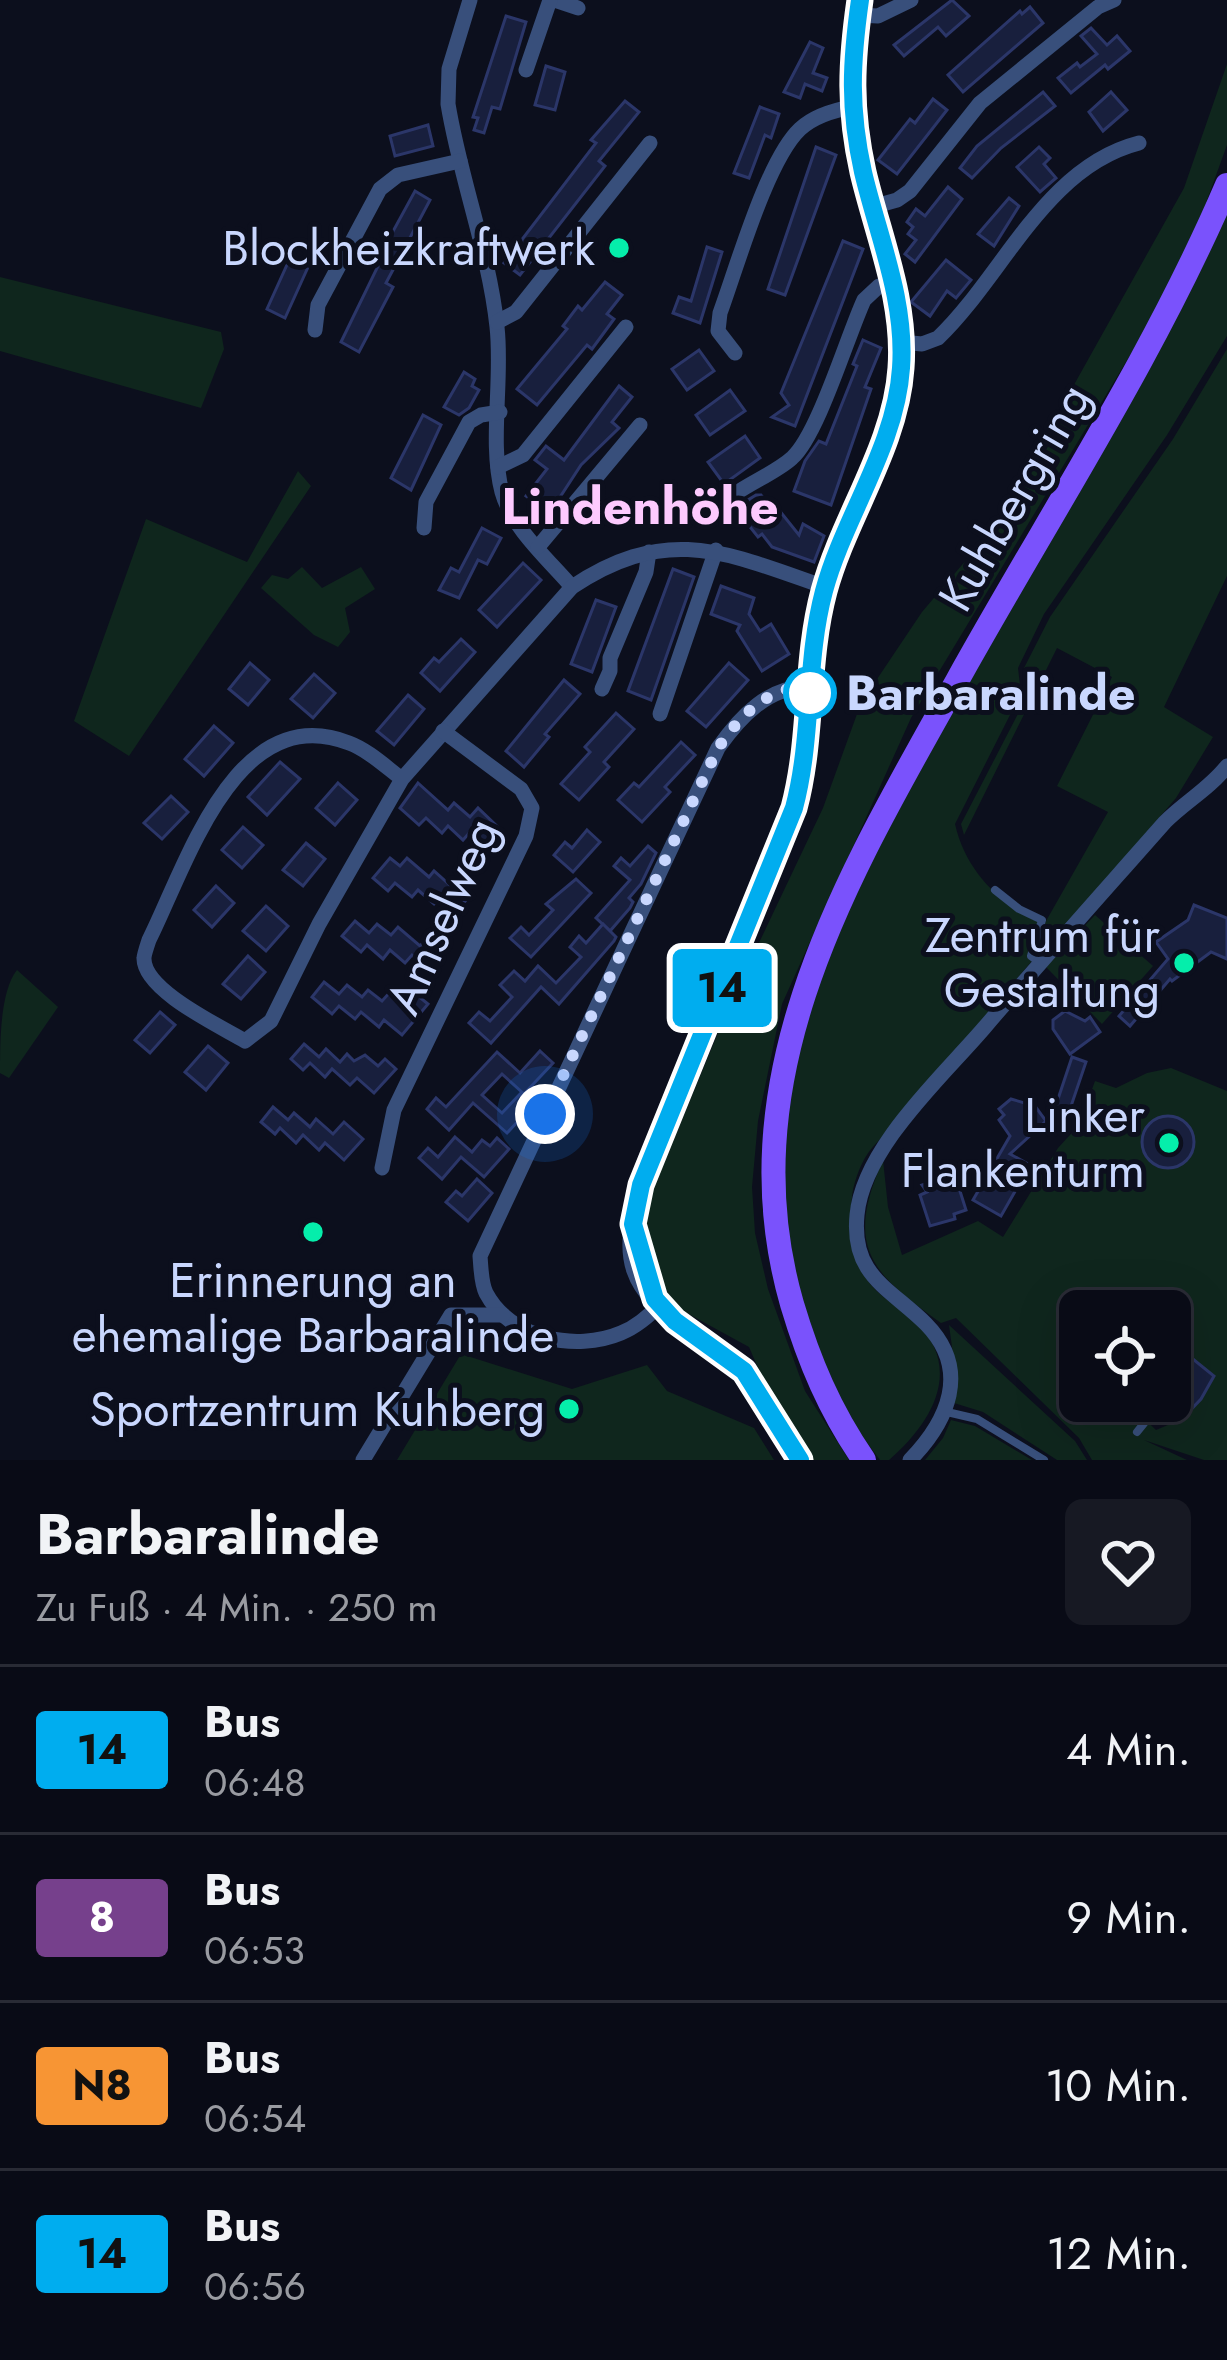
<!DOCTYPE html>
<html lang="de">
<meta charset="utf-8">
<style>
:root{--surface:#090b16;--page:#171923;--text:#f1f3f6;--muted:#999ba1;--line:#292b35}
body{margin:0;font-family:Jost,sans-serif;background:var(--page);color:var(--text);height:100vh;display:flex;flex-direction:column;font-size:45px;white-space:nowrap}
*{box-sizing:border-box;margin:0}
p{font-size:39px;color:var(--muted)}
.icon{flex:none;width:66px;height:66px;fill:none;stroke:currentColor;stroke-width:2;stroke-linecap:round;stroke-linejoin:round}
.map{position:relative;height:1460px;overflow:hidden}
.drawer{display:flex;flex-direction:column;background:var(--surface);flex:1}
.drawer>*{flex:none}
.badge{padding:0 24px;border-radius:9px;font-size:42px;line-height:78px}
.fabs{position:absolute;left:1059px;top:1290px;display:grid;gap:24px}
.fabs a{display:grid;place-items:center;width:132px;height:132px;border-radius:18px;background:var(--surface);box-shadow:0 12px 48px #0002,0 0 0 3px var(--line);font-size:60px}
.you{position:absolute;width:60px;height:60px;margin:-30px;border:9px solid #fff;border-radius:50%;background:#1a73e8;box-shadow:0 0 0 18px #1a73e833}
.map>.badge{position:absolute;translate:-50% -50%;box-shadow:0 0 0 6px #fff}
.round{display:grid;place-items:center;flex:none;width:126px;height:126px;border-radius:18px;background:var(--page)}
.overview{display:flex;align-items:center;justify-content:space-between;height:204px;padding:0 36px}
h1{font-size:57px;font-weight:700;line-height:90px}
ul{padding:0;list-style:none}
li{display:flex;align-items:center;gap:36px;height:168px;padding:0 36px;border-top:3px solid var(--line)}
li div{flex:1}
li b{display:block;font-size:45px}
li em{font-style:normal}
li .badge{min-width:132px;font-weight:700;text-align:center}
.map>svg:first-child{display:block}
.green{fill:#0f261d;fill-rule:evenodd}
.building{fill:#181f3d;stroke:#2b3669;stroke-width:3}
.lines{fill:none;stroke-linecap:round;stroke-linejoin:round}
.service{stroke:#384f7b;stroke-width:8}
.minor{stroke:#384f7b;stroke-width:15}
.primary{stroke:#7a52fc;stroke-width:24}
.line-casing{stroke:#fff;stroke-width:27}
.line{stroke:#00adef;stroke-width:18}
.walk{stroke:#c9d7fe;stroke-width:12;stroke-dasharray:0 21.6}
.poi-dot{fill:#05eeab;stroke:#0c0f1d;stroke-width:4.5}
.stop-dot{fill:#fff;stroke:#00adef;stroke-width:6}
.labels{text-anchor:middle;stroke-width:10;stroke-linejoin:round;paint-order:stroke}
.poi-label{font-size:48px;fill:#c9d7fe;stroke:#0c0f1d;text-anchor:end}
.street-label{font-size:48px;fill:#c9d7fe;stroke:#0c0f1d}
.stop-label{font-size:48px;font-weight:bold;fill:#c9d7fe;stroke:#0c0f1d;text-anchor:start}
.neighbourhood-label{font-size:51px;font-weight:bold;fill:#fdcafe;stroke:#0c0f1d}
</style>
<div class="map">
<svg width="1227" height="1460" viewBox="0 0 1227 1460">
<rect width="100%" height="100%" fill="#0c0f1d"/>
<!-- green -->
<g class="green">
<path d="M 1227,64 L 1227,145 L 1198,225 L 1164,299 L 911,718 L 782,1004 L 758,1121 L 752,1187 L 755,1233 L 768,1289 L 805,1391 L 849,1460 L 813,1460 L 774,1405 L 749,1347 L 674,1306 L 650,1256 L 645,1209 L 730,1004 L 823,808 L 861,703 L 922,612 L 995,526 L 1184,188 Z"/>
<path d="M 1227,202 L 1227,336 L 1167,435 L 1044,614 L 1018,668 L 1020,685 L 1014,707 L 955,824 C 965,869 998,903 1039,922 L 1027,957 L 1032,961 C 979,1022 924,1090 872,1148 C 862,1159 853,1183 852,1198 C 848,1224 851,1255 866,1278 C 877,1296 898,1306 914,1320 C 965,1368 932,1423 889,1460 L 880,1460 C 777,1328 766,1165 808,1008 C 816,976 832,944 843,913 Z"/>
<path d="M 0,277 L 221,332 L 224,349 L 201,408 L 0,351 Z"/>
<path d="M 1227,349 L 1227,576 L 1164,707 L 1213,737 L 1176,798 L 1038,958 L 1033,955 L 1046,921 L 1108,812 L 1057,786 L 1112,677 L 1057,648 L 964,835 L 961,824 L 1020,710 L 1026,685 L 1024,668 L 1050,617 L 1173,439 Z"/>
<path d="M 298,471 L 311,486 L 129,756 L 74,721 L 146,519 L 247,562 Z"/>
<path d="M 302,567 L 322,588 L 361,567 L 375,589 L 345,608 L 350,632 L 338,647 L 314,635 L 261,588 L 272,575 L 288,579 Z"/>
<path d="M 1095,915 L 1153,966 L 1102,1024 L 1046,967 Z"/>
<path d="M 17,970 L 58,1007 L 9,1078 L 0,1073 C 0,1042 0,991 17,970 Z"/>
<path d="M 1171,1068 L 1227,1091 L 1227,1460 L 1204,1460 L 1144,1440 L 1187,1460 L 1092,1460 L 1079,1438 L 956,1318 L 941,1323 C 869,1272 845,1246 883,1160 L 888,1207 L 902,1255 L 978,1221 L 1003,1237 L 1058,1148 L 1079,1125 L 1095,1081 L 1116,1088 L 1147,1073 ZM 1080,1311 L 1170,1311 L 1170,1342 L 1177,1346 L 1178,1352 L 1214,1375 L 1187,1417 L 1156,1430 L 1131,1406 L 1130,1401 L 1080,1401 Z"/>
<path d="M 949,1325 L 1075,1441 L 1087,1460 L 1057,1460 L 983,1412 L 954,1403 L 955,1369 Z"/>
<path d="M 461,1354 L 572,1389 L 647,1365 L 667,1391 L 754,1428 L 774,1460 L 397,1460 Z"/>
<path d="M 951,1420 L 975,1426 L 1032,1460 L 925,1460 L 943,1438 Z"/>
</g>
<!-- building -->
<g class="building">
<path d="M 952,0 L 969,16 L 946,36 L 938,27 L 904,56 L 894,45 Z"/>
<path d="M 1030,7 L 1043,23 L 963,92 L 948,75 L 1020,11 L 1022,14 Z"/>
<path d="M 506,16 L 526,22 L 500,109 L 492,107 L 484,133 L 474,130 L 478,118 L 473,117 Z"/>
<path d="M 1091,28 L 1107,45 L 1117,36 L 1130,51 L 1108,69 L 1105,65 L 1071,93 L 1058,78 L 1077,63 L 1080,67 L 1097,54 L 1081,36 Z"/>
<path d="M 810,42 L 823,48 L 813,73 L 827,78 L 822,91 L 805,84 L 800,98 L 784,92 Z"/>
<path d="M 546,66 L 565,72 L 555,110 L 535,105 Z"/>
<path d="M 1043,92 L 1055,106 L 1001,148 L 972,178 L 960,168 L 977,146 Z"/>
<path d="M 1111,92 L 1127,110 L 1103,131 L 1089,112 Z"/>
<path d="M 933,99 L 947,110 L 897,174 L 878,160 L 910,119 L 915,123 Z"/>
<path d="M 625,101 L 639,112 L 599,161 L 605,166 L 520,275 L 504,263 L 596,143 L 591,140 Z"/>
<path d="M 760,107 L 779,114 L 771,138 L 765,135 L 749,178 L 734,173 Z"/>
<path d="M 428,125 L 433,146 L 395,156 L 390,136 Z"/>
<path d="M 816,147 L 836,155 L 785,295 L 768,289 Z"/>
<path d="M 1039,147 L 1050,158 L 1044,164 L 1056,178 L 1040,192 L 1017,167 Z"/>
<path d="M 948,187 L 962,199 L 915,262 L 905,254 L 916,240 L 908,234 L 913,227 L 907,222 L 916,209 L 925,216 Z"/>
<path d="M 415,191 L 430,200 L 386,283 L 393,287 L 359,352 L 341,342 L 382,258 L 379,257 Z"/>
<path d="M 1009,198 L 1019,206 L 994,246 L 978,234 Z"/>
<path d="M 843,241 L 863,249 L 795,426 L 772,417 L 789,405 L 781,393 Z"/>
<path d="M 707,247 L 722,252 L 700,323 L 673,313 L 679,297 L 691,301 Z"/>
<path d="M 291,256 L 309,265 L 285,318 L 267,309 Z"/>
<path d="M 946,260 L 971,280 L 956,298 L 947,291 L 930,316 L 911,302 Z"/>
<path d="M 605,282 L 622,295 L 607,314 L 614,319 L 592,349 L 587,345 L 537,405 L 517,389 L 567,329 L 563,326 L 578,306 L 582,310 Z"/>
<path d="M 863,340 L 881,348 L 865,387 L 871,389 L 831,505 L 794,491 L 805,461 L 819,441 L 826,444 L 857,366 L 853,364 Z"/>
<path d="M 699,350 L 714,371 L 687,390 L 672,369 Z"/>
<path d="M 464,372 L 475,379 L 472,386 L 479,390 L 469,408 L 459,415 L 444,407 Z"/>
<path d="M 619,386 L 632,397 L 612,422 L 619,428 L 581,465 L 549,514 L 526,496 L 547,469 L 535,460 L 546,446 L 564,460 Z"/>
<path d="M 730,390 L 745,411 L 710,435 L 696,415 Z"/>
<path d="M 423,415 L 441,425 L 411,490 L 391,478 Z"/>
<path d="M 745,436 L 760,458 L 724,484 L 708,462 Z"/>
<path d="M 756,495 L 761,495 L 771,508 L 775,505 L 799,535 L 803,524 L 824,536 L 814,562 L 772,547 L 762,534 L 758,537 L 735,508 Z"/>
<path d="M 482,528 L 501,538 L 487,564 L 478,560 L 459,598 L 439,590 L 451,568 L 459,572 Z"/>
<path d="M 523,563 L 541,580 L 497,627 L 479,610 Z"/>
<path d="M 673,569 L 694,577 L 651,700 L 628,691 Z"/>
<path d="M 721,586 L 754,598 L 749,614 L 760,631 L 771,624 L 789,654 L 762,671 L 737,631 L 740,625 L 711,614 Z"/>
<path d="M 596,600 L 616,607 L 592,672 L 571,664 Z"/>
<path d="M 461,639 L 475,652 L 440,691 L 421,673 L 434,658 L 439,662 Z"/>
<path d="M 250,663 L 269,680 L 248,705 L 229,689 Z"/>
<path d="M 729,663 L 748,680 L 706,727 L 687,711 Z"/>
<path d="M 314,674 L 335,693 L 313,718 L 291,699 Z"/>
<path d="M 564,680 L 580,694 L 545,734 L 549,737 L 524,767 L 506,751 Z"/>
<path d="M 408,695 L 424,709 L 394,745 L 377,731 Z"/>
<path d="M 616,713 L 634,729 L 604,762 L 609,767 L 579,800 L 561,784 L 590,752 L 585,747 Z"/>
<path d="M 214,726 L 233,743 L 204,776 L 185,759 Z"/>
<path d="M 681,742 L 695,755 L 665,787 L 670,792 L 642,822 L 618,800 L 634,783 L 639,787 Z"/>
<path d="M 280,762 L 300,779 L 267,815 L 248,797 Z"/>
<path d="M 338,783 L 357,800 L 335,825 L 316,808 Z"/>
<path d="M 418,783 L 448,810 L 454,803 L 470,817 L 478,808 L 500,829 L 485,845 L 470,832 L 463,840 L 448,826 L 442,833 L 426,818 L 419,825 L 400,808 Z"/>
<path d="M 171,796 L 188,812 L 162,839 L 144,823 Z"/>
<path d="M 243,827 L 263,845 L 242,868 L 222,850 Z"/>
<path d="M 587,830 L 600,842 L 573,872 L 554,855 L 565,842 L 572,848 Z"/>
<path d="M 306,843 L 325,859 L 303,886 L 283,870 Z"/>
<path d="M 648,846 L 656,853 L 641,884 L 629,898 L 633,902 L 630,908 L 610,931 L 596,918 L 630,880 L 614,866 L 621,858 L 630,866 Z"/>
<path d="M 390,858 L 400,866 L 407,858 L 429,877 L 434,871 L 451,886 L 456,879 L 472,893 L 457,911 L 441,896 L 434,904 L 418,890 L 412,897 L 395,883 L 388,891 L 373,878 Z"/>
<path d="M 576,879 L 591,893 L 531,957 L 510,938 L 521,927 L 529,935 L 553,910 L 546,904 Z"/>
<path d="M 216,886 L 234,903 L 212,927 L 194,910 Z"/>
<path d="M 1194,905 L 1227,918 L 1227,959 L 1211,952 L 1172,981 L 1170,979 L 1130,1026 L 1119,1016 L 1168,959 L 1156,942 L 1188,920 Z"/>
<path d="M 266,906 L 288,926 L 266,951 L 243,931 Z"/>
<path d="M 355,921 L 369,933 L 377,924 L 391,935 L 398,927 L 420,946 L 428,937 L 445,952 L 429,970 L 412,955 L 405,963 L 390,950 L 383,959 L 367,945 L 361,952 L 342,936 Z"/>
<path d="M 603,924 L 616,937 L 614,941 L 559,1004 L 541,987 L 491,1043 L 469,1023 L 479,1012 L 490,1021 L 512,997 L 500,985 L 514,971 L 525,981 L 538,966 L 556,983 L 581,957 L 570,947 L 579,936 L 586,943 Z"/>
<path d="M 248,956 L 265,972 L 241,999 L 223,984 Z"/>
<path d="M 324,982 L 339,994 L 347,985 L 362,997 L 368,990 L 382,1001 L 392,990 L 404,1000 L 412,991 L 428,1004 L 402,1035 L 384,1020 L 379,1027 L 361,1012 L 355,1019 L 339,1006 L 332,1014 L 312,997 Z"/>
<path d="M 1065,1011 L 1085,1021 L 1090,1017 L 1100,1032 L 1070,1054 L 1053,1029 L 1053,1020 Z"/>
<path d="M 160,1012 L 175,1025 L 150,1053 L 135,1040 Z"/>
<path d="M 304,1044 L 319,1057 L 326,1049 L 340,1062 L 347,1054 L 354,1061 L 365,1055 L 378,1066 L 385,1059 L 396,1069 L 374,1093 L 357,1078 L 350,1085 L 332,1069 L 325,1077 L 310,1063 L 303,1070 L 291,1059 Z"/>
<path d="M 208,1046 L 228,1063 L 206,1090 L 185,1072 Z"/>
<path d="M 540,1051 L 553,1063 L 524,1094 L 502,1074 L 482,1095 L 502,1113 L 520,1094 L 533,1105 L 507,1133 L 473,1103 L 449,1130 L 427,1109 L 436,1098 L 446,1107 L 497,1052 L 520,1073 Z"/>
<path d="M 1072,1057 L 1086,1062 L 1067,1118 L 1053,1114 Z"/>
<path d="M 1011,1099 L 1035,1106 L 1046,1121 L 1010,1154 L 1030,1165 L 1001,1216 L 973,1200 L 1010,1136 L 999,1120 L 1004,1115 L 999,1109 Z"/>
<path d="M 273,1107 L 288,1120 L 294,1113 L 310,1127 L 316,1119 L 333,1134 L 344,1122 L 363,1139 L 344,1160 L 325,1143 L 319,1150 L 303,1135 L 296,1143 L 280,1128 L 275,1134 L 261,1122 Z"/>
<circle cx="1168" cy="1142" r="26"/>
<path d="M 455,1137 L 472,1152 L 482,1140 L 490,1146 L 497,1138 L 509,1149 L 484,1177 L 461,1157 L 442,1179 L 419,1158 L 428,1148 L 438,1157 Z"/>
<path d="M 477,1179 L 492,1193 L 468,1221 L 446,1202 L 456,1191 L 462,1196 Z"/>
<path d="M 937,1180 L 959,1188 L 966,1210 L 954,1214 L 955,1219 L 930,1226 L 920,1195 L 927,1192 L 922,1185 Z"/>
<path d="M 1170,1347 L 1188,1355 L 1214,1376 L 1201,1399 L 1180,1421 L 1170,1405 Z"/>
</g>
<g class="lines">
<!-- service -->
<g class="service">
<path d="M 995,890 L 1019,909 L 1042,920 L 1031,956 L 1039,962"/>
<path d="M 947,1412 L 977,1419 L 1044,1460"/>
<path d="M 1137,1432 L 1162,1401"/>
</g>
<!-- minor -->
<g class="minor">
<path d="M 470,0 L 449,69 L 448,104 C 460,178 489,252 497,327 C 503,379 489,443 502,492 C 512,528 548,559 572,587"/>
<path d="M 554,0 L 578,8"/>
<path d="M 858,15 L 878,16 L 911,0"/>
<path d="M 526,70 L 550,0"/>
<path d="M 872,207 L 897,200 L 910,191 L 980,103 L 1098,7 L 1114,0"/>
<path d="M 497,322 L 516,312 L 650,143"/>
<path d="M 315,330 L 318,305 L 380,189 L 398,175 L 460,161"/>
<path d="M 901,342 L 922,344 L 938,338 C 1003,276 1045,167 1139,143"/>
<path d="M 735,353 L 718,331 L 720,313 C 737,267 767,160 800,129 C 813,117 835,110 852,107"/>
<path d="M 498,467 L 523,455 L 626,327"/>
<path d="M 735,494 C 752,482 778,471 792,458 C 818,435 847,337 864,300 L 879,286 L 894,282"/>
<path d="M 424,528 L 426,502 L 469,422 L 481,415 L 500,412"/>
<path d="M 538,547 L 640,425"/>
<path d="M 602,689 L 610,671 L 610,658 L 646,572 L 649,552"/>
<path d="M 660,714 L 716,550"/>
<path d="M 402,779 C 386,767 368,750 349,743 C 236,699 187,864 149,940 C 148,943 144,955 144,958 C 143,990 220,1026 245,1041 L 271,1021 L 319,924 L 402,779 L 572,587 C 668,523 727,553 825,587"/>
<path d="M 382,1168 L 394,1110 L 526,836 L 532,808 L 521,789 L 443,731"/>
<path d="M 633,1224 L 655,1299"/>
<path d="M 659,1306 C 647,1317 636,1327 621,1333 C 576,1352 510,1339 486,1293 C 481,1283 481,1267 480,1256 L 718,748 C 740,717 769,685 810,687"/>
<path d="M 363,1460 L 451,1315 L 503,1315"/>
<path d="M 800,1460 C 780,1429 761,1384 732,1360 C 720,1350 705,1343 693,1334 C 627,1289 618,1259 642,1185 L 794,808 C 813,737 805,662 824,591 C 844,516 896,447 901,368 C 905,312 886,260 872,207 C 851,128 847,80 860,0"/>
<path d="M 910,1460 C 948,1421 971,1370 926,1324 C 890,1288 851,1276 857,1215 C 863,1148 942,1077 984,1028 C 1044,958 1105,890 1165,822 C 1186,801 1209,789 1227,766"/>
</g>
<!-- primary -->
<path class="primary" d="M 864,1460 C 830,1411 809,1361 792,1304 C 726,1075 849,874 957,681 C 1048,517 1153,358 1227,185"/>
</g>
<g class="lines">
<defs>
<path id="line" d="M 800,1460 L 744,1371 L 675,1321 L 655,1299 L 633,1224 L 641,1185 L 794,808 C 813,737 805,662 824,591 C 844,517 896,446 901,368 C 906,300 878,236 863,172 C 849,109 851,63 860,0"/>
</defs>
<!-- line casing -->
<use href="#line" class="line-casing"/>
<!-- line -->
<use href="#line" class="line"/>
<!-- walk -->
<path class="walk" d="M 545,1114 L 718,748 C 740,716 769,685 810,687 L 810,693"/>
</g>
<!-- markers -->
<g class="poi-dot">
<circle cx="619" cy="248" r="12"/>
<circle cx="1184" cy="963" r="12"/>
<circle cx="1169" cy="1143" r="12"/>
<circle cx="313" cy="1232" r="12"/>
<circle cx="569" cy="1409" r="12"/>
</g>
<circle class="stop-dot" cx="810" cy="693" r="24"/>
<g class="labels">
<!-- poi labels -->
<g class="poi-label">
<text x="595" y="265">Blockheizkraftwerk</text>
<text x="1160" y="952">Zentrum für<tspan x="1160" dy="55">Gestaltung</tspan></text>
<text x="1145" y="1132">Linker<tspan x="1145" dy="55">Flankenturm</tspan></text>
<text x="313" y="1297" text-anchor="middle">Erinnerung an<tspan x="313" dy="55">ehemalige Barbaralinde</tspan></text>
<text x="545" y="1426">Sportzentrum Kuhberg</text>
</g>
<!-- street labels -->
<g class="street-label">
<text transform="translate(1014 497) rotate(-60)" y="17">Kuhbergring</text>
<text transform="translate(442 916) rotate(-66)" y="17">Amselweg</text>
</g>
<!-- stop labels -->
<g class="stop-label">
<text x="846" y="710">Barbaralinde</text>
</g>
<!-- neighbourhood labels -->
<g class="neighbourhood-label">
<text x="640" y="524">Lindenhöhe</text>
</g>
</g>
</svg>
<div class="fabs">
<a><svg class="icon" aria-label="locate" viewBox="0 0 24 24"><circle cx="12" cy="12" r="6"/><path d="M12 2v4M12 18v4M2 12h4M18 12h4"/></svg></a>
</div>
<div class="you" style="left:545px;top:1114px"></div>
<b class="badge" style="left:722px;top:988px;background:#00adef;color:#111">14</b>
</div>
<section class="drawer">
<div class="overview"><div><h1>Barbaralinde</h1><p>Zu Fuß · 4 Min. · 250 m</p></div><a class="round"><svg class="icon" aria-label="heart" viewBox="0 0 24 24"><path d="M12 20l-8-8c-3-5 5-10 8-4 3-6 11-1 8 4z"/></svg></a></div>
<ul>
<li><span class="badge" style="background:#00adef;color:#111">14</span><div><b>Bus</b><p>06:48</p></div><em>4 Min.</em></li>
<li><span class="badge" style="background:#76408c;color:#fff">8</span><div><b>Bus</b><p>06:53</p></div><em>9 Min.</em></li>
<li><span class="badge" style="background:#f79534;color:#111">N8</span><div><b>Bus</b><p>06:54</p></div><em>10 Min.</em></li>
<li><span class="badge" style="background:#00adef;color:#111">14</span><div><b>Bus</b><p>06:56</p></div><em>12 Min.</em></li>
</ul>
</section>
